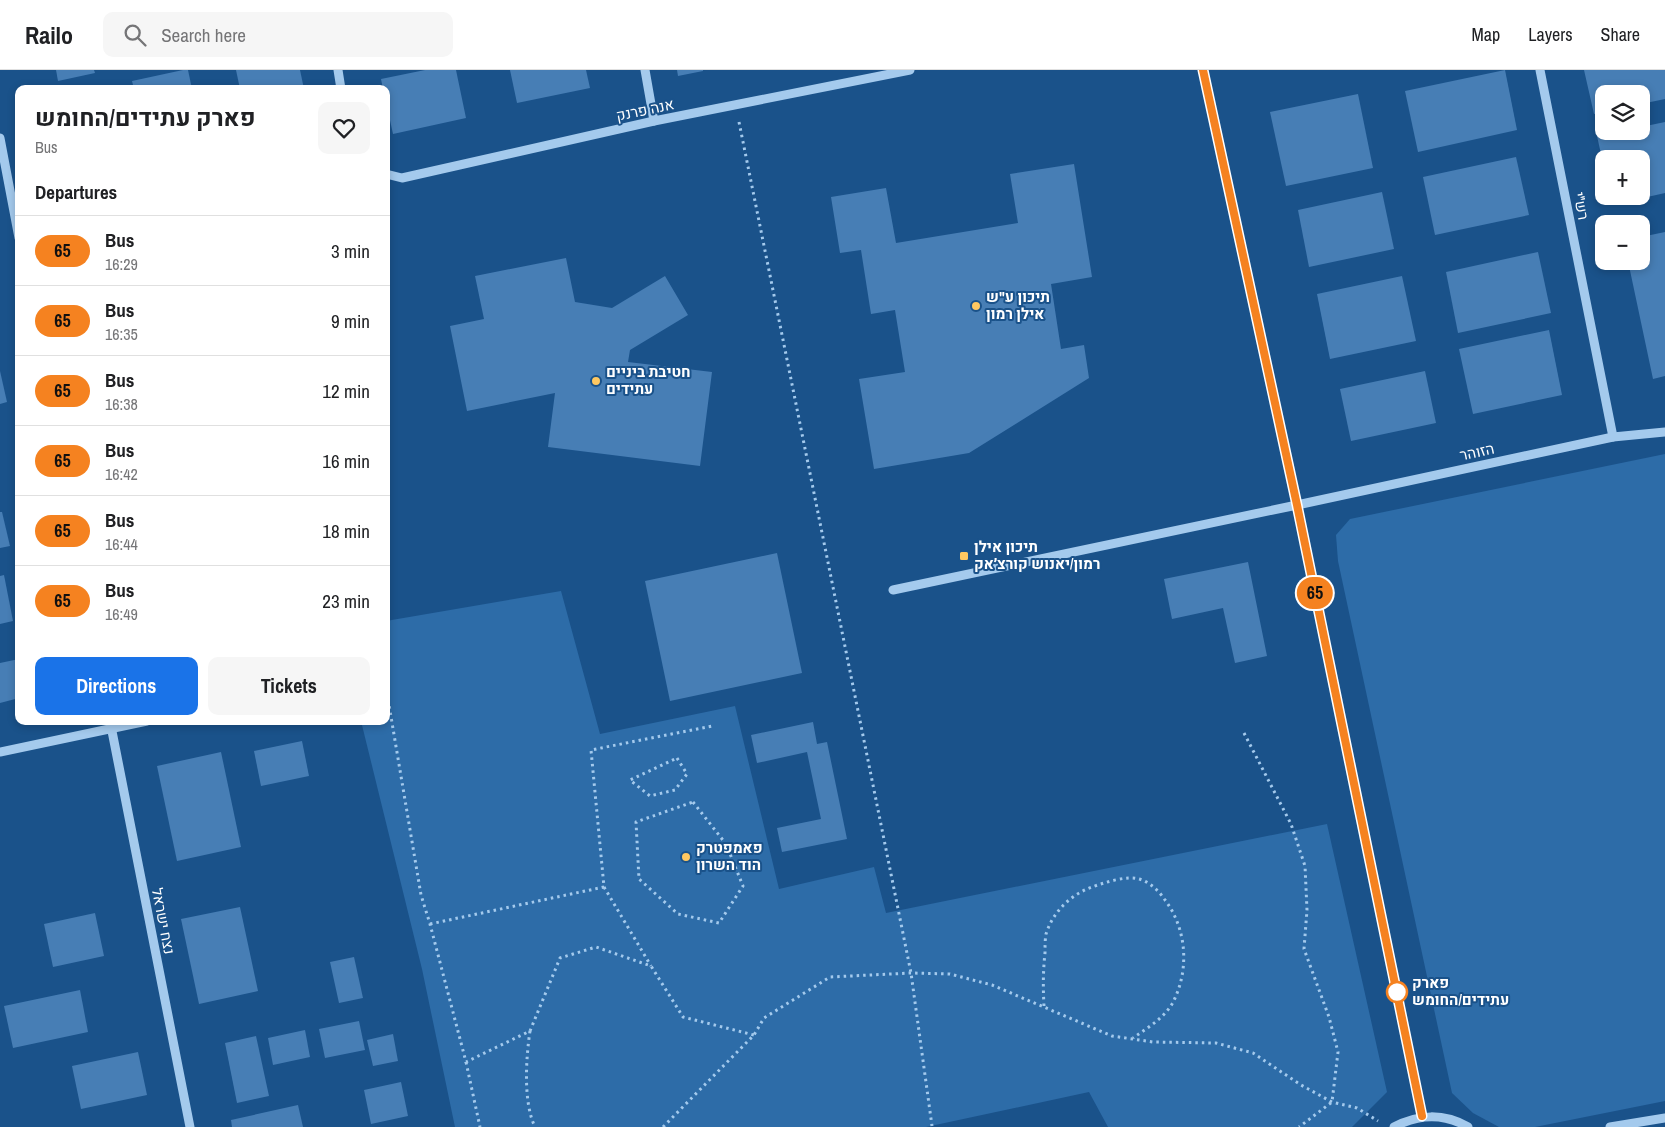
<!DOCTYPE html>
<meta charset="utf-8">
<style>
:root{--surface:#fff;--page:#f6f6f6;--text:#202124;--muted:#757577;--line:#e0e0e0;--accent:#1a73e8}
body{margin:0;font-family:"Archivo Narrow",Heebo,sans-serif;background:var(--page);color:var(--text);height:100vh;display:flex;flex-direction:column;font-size:19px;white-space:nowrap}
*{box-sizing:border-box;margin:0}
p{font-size:16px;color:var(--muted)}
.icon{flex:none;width:28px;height:28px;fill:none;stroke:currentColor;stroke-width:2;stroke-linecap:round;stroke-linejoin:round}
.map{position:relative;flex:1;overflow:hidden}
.side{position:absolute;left:15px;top:15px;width:375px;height:640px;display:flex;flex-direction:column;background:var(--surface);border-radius:10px;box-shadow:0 2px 8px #0003}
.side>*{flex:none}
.badge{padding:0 10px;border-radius:16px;font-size:18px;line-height:32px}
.buttons{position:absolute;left:1595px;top:15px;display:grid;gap:10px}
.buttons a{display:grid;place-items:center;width:55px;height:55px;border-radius:10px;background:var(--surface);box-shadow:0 2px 8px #0003;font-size:25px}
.map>.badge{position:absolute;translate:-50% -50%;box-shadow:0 0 0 2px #fff}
h2{padding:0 20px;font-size:19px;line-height:45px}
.round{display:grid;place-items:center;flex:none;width:52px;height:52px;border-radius:10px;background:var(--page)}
.summary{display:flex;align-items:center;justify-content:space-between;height:85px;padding:0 20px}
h1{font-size:24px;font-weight:700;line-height:38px}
.action{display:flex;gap:10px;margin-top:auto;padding:10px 20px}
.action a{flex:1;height:58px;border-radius:10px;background:var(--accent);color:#fff;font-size:20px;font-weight:700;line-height:58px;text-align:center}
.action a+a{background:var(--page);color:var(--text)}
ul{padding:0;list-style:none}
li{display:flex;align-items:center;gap:15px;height:70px;padding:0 20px;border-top:1px solid var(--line)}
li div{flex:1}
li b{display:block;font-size:19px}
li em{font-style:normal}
li .badge{min-width:55px;font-weight:700;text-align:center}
header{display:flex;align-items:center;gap:30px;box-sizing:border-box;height:70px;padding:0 25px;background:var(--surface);border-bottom:1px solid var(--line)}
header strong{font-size:24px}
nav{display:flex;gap:28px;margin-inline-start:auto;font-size:18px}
.search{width:350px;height:45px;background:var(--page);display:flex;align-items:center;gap:12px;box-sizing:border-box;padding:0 18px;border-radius:10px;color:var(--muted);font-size:19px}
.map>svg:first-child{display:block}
.green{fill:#2d6ca8}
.building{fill:#477eb5}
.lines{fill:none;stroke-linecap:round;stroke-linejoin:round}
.path{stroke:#a4caed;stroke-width:3;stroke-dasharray:2.5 4;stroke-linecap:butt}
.minor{stroke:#a4caed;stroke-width:9}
.line-casing{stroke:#fff;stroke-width:11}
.line{stroke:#f58220;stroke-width:8}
.poi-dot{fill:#ffc861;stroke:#1a528a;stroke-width:2}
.stop-dot{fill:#fff;stroke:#f58220;stroke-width:2.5}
.labels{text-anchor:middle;stroke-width:4;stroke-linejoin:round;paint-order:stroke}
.street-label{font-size:15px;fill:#fff;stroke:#1a528a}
.poi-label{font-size:15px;font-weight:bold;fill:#fff;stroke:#1a528a;text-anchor:start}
.stop-label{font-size:15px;font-weight:bold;fill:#fff;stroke:#1a528a;text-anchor:start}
</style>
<header>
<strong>Railo</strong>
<div class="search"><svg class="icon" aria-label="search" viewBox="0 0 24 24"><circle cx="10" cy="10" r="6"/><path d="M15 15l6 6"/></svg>Search here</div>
<nav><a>Map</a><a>Layers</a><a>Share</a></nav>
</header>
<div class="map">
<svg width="1665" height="1057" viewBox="0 0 1665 1057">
<rect width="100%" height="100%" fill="#1a528a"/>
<!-- green -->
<g class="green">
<path d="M 1665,384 L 1665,1031 L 1535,1057 L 1499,1057 L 1473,1043 L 1452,1023 L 1338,491 L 1336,465 L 1350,449 Z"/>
<path d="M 561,521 L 600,664 L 735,636 L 779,819 L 874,797 L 886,843 L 1327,754 L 1387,1022 L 1352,1057 L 1108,1057 L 1089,1022 L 926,1057 L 455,1057 L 422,899 L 361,651 L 386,651 L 386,551 Z"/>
</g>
<!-- building -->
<g class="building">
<path d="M 56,0 L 94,0 L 95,3 L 58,11 Z"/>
<path d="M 183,0 L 188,0 L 192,19 L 134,19 L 132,11 Z"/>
<path d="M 236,0 L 300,0 L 304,19 L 240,19 Z"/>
<path d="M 425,0 L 456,0 L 466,48 L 393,64 L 386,32 L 386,19 L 383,19 L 381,9 Z"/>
<path d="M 510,0 L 586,0 L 590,18 L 517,33 Z"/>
<path d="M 677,0 L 703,0 L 703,1 L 678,6 Z"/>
<path d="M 1505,0 L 1517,60 L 1418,82 L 1405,21 Z"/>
<path d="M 1584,0 L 1665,0 L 1665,29 L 1641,34 L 1641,24 L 1604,24 L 1604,42 L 1594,44 Z"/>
<path d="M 1358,24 L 1373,98 L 1286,116 L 1270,42 Z"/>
<path d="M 1665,52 L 1665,123 L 1612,135 L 1610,126 L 1641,126 L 1641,89 L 1604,89 L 1603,93 L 1597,66 L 1620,61 L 1641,61 L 1641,57 Z"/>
<path d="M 1516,87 L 1529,145 L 1435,165 L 1423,107 Z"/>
<path d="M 1074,94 L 1092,207 L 1051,214 L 1061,279 L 1084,275 L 1089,308 L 969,383 L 874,399 L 859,309 L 905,302 L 895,240 L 871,244 L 861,180 L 840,183 L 831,127 L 886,118 L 896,173 L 1018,153 L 1010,104 Z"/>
<path d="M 1382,122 L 1394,179 L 1309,197 L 1298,140 Z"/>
<path d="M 1665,162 L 1665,306 L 1653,309 L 1628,191 L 1641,191 L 1641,167 Z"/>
<path d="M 1538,182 L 1551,243 L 1458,263 L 1446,202 Z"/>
<path d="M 566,188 L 575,232 L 612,238 L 665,206 L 688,245 L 630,280 L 628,292 L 712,302 L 700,396 L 548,377 L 555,323 L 467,341 L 450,256 L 484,249 L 475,206 Z"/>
<path d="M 1402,206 L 1416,271 L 1330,289 L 1317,224 Z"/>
<path d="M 1549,260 L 1562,325 L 1473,344 L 1459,279 Z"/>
<path d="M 0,301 L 7,332 L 0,334 Z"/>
<path d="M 1425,301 L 1436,353 L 1351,371 L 1340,319 Z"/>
<path d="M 0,442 L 2,442 L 10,476 L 0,478 Z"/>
<path d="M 777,483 L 802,603 L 670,631 L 645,511 Z"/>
<path d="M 1248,492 L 1267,586 L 1235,593 L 1223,538 L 1172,549 L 1164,509 Z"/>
<path d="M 4,505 L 13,551 L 0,554 L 0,506 Z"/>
<path d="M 19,589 L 19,628 L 0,633 L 0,593 Z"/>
<path d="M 813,652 L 817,674 L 827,672 L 847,769 L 782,782 L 777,758 L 821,749 L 807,682 L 757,693 L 751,665 Z"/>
<path d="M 302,671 L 309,706 L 261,716 L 254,681 Z"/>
<path d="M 221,682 L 241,777 L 177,791 L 157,696 Z"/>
<path d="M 240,837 L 258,921 L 199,934 L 181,849 Z"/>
<path d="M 95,843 L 104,886 L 53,897 L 44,854 Z"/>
<path d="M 354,887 L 363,928 L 339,933 L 330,892 Z"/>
<path d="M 80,920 L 88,962 L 13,978 L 4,936 Z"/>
<path d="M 359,951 L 365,980 L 325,988 L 319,959 Z"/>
<path d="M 305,960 L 310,987 L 273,995 L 268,968 Z"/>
<path d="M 393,964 L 398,991 L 373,996 L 367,970 Z"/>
<path d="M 256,966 L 269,1026 L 237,1033 L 225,973 Z"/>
<path d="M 138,982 L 147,1025 L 81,1039 L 72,996 Z"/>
<path d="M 401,1012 L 408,1046 L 371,1054 L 364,1020 Z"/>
<path d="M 298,1035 L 303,1057 L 232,1057 L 231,1050 Z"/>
</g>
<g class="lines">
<!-- path -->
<g class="path">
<path d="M 739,52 L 911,903 L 932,1056"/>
<path d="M 386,617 L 421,825 L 430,854 L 466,992 L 530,961 L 560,888 L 596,877 L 651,896 L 683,947 L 754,965"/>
<path d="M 1244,663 L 1291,754 L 1305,796 L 1307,840 L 1304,879 L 1329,947 L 1338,982 L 1332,1032 L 1299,1057"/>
<path d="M 677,688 L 687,704 L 675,720 L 650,726 L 630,710 Z"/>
<path d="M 693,732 L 726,774 L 743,816 L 719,853 L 678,844 L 639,809 L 636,752 Z"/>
<path d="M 604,817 L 651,896"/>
<path d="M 430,854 L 604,817 L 591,680 L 712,656"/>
<path d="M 1044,936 C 1043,918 1043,901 1045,883 C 1045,877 1045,870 1046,864 C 1053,842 1070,825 1092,817 C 1103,813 1127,805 1139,809 C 1150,812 1159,821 1165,830 C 1187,859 1190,901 1172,934 C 1163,949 1147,958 1133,968"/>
<path d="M 530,961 C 526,988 523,1032 535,1057"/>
<path d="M 466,992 L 480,1057"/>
<path d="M 663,1057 L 754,965 L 764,948 L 830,907 L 911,903 L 950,904 L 992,915 L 1112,966 L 1153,972 L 1216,973 L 1253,983 L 1301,1015 L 1332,1032 L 1357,1038 L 1378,1051"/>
</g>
<!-- minor -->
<g class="minor">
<path d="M 338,0 L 341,19"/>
<path d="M 645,0 L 654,51"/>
<path d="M 1203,0 L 1297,435 L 1422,1046"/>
<path d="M 1540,0 L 1613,367"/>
<path d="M 0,68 L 19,168"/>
<path d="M 386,104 L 402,108 L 654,51 L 910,0"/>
<path d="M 893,520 L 1297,435 L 1613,367 L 1665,362"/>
<path d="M 110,651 L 190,1057"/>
<path d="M 0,682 L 147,651"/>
<path d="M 1394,1057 C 1418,1044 1444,1043 1468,1057"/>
<path d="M 1610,1057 L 1665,1048"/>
</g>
</g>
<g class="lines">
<defs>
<path id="line" d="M 1203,0 L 1297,435 L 1422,1046"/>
</defs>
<!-- line casing -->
<use href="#line" class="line-casing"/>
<!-- line -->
<use href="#line" class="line"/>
</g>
<!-- markers -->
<g class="poi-dot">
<circle cx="976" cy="236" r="5"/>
<circle cx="596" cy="311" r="5"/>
<rect x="959" y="481" width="10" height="10" rx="2.5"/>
<circle cx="686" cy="787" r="5"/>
</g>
<circle class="stop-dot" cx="1397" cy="922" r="10"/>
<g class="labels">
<!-- street labels -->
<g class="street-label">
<text transform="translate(645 40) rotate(-12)" y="5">אנה פרנק</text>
<text transform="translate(1581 136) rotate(79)" y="5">רש"י</text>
<text transform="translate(1477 382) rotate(-12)" y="5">הזוהר</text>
<text transform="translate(163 851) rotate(79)" y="5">נצח ישראל</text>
</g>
<!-- poi labels -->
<g class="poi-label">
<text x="986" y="232">תיכון ע"ש<tspan x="986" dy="17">אילן רמון</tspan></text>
<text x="606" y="307">חטיבת ביניים<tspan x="606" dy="17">עתידים</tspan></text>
<text x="974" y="482">תיכון אילן<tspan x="974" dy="17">רמון/יאנוש קורצ׳אק</tspan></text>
<text x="696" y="783">פאמפטרק<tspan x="696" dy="17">הוד השרון</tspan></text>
</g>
<!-- stop labels -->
<g class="stop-label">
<text x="1412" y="918">פארק<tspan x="1412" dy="17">עתידים/החומש</tspan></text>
</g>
</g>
</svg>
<div class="buttons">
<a><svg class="icon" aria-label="layers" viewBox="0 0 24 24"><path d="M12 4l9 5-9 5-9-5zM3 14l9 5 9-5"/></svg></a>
<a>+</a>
<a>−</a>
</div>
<b class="badge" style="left:1315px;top:523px;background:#f58220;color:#111">65</b>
<section class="side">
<div class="summary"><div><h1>פארק עתידים/החומש</h1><p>Bus</p></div><a class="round"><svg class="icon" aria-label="heart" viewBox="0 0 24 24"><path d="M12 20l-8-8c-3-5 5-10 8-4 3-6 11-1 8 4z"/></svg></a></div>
<h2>Departures</h2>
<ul>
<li><span class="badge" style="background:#f58220;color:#111">65</span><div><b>Bus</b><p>16:29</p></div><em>3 min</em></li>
<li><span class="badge" style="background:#f58220;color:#111">65</span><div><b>Bus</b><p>16:35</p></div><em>9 min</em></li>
<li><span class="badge" style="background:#f58220;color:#111">65</span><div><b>Bus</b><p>16:38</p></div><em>12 min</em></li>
<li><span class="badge" style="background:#f58220;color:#111">65</span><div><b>Bus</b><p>16:42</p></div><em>16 min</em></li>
<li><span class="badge" style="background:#f58220;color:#111">65</span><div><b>Bus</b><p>16:44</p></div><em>18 min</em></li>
<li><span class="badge" style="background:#f58220;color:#111">65</span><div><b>Bus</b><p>16:49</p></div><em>23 min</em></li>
</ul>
<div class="action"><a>Directions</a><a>Tickets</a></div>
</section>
</div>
